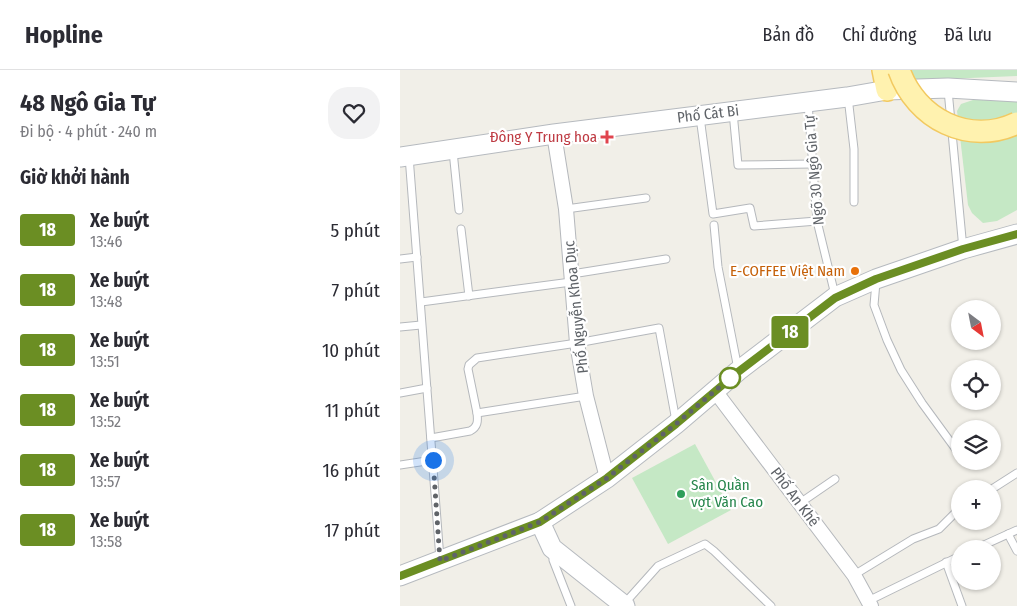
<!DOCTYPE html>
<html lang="vi">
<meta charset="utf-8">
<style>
:root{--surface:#fff;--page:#f2f2f3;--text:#2b2b33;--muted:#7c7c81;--line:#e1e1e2}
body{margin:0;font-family:"Fira Sans Condensed",sans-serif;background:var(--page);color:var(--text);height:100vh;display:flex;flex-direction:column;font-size:19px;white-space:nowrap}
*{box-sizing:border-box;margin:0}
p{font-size:16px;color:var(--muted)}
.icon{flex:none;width:28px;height:28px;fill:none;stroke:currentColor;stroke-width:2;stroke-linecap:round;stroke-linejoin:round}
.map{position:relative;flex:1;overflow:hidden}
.panel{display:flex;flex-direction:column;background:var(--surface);width:400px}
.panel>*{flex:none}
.badge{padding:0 10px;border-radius:4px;font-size:18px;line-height:32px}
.needle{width:32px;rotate:148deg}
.buttons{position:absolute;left:551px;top:230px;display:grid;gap:10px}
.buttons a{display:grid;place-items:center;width:50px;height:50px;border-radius:50%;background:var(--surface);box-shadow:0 1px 4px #0004;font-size:25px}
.you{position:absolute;width:25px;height:25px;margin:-12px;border:4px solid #fff;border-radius:50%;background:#1a73e8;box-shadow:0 0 0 8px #1a73e833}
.map>.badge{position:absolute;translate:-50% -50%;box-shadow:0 0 0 2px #fff}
h2{padding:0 20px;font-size:19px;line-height:45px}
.round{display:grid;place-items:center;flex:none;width:52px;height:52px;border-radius:20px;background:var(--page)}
.head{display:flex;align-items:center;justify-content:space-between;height:85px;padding:0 20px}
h1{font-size:24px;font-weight:700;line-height:38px}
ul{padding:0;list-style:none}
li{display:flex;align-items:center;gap:15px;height:60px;padding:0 20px}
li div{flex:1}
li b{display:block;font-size:19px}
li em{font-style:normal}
li .badge{min-width:55px;font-weight:700;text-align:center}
header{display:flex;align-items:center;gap:30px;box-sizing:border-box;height:70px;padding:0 25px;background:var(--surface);border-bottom:1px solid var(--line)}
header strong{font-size:24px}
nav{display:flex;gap:28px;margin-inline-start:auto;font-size:18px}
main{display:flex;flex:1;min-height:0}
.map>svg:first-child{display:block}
.park{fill:#c5e8c5}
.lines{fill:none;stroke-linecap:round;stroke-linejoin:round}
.lane-casing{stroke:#b5b8bc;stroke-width:9}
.street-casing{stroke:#b5b8bc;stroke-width:16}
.secondary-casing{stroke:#b6babf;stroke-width:21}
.primary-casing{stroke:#f2c960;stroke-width:24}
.lane{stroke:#fff;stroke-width:7}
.street{stroke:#fff;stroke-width:14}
.secondary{stroke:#fff;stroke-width:19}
.primary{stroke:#fff2af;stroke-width:21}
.primary-bridge-casing{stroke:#f2c960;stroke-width:24;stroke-linecap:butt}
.primary-bridge{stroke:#fff2af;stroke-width:21}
.line-casing{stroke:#fff;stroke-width:11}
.line{stroke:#6b8e23;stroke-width:8}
.walk{stroke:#5f6368;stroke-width:5;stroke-dasharray:0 9}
.health-dot{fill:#e0444e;stroke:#fff;stroke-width:2}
.food-dot{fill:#e8710a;stroke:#fff;stroke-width:2}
.stop-dot{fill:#fff;stroke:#6b8e23;stroke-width:2.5}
.leisure-dot{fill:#2e9e5b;stroke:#fff;stroke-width:2}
.labels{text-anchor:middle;stroke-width:4.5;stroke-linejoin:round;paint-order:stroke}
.street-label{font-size:15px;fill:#5f6368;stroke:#fff}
.health-label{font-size:15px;fill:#be3a42;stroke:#fff;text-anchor:end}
.food-label{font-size:15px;fill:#c56008;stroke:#fff;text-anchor:end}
.leisure-label{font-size:15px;fill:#27864d;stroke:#fff;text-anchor:start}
</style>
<header>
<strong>Hopline</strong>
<nav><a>Bản đồ</a><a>Chỉ đường</a><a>Đã lưu</a></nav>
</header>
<main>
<section class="panel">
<div class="head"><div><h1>48 Ngô Gia Tự</h1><p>Đi bộ · 4 phút · 240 m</p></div><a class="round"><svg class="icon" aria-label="heart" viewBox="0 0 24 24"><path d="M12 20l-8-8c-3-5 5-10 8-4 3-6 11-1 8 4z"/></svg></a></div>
<h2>Giờ khởi hành</h2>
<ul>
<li><span class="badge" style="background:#6b8e23;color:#fff">18</span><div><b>Xe buýt</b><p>13:46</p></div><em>5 phút</em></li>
<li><span class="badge" style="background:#6b8e23;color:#fff">18</span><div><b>Xe buýt</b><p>13:48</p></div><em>7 phút</em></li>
<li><span class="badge" style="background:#6b8e23;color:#fff">18</span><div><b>Xe buýt</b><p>13:51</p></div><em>10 phút</em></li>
<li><span class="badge" style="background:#6b8e23;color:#fff">18</span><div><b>Xe buýt</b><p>13:52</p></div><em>11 phút</em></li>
<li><span class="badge" style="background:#6b8e23;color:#fff">18</span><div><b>Xe buýt</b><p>13:57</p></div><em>16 phút</em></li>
<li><span class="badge" style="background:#6b8e23;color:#fff">18</span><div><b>Xe buýt</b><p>13:58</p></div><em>17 phút</em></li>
</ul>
</section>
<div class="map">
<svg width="617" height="536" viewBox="0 0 617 536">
<rect width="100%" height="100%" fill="#f1efe8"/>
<!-- park -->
<g class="park">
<path d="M 492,0 L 617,0 L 617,6 L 499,11 Z"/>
<path d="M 573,30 L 617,30 L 617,140 L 597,151 L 583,153 L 572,143 L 568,135 L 557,41 L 561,34 Z"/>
<path d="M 295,374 L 331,440 L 268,474 L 232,408 Z"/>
</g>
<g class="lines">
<defs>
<g id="lane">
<path d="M 548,20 L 563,179"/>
<path d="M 448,27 L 454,79 L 454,132"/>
<path d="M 408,33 L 417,151 L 435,225"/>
<path d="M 333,42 L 338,95 L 413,94"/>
<path d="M 300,47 L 313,144 L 350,138 L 354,156 L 417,151"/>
<path d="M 53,81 L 59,140"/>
<path d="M 9,86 L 40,489"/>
<path d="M 166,139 L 246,128"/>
<path d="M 314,155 L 318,197 L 338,299"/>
<path d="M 61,159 L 69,226"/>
<path d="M 0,189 L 17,187"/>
<path d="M 172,204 L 266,189"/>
<path d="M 476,212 L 474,235 L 487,270 L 501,300 L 522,333 L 560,385"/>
<path d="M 21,232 L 171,212"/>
<path d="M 0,257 L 21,255"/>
<path d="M 0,323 L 27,318"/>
<path d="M 77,343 L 68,299 L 69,295 L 77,288 L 177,273 L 259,258 L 276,351"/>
<path d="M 31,368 L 70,361 C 78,357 78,351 77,343 L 186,326"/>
<path d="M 0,395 L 33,390"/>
<path d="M 592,419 L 617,403"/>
<path d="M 400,433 L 435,409"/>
<path d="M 608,464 L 617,481"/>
<path d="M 575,479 L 617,460"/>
<path d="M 153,483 L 153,490 L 171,536"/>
<path d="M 546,492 L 562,536"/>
<path d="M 454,505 L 513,469 L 539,459 L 560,438"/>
<path d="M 468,531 L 560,486"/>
<path d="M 224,534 L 258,496 L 305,474 L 314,481 L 371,536"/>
</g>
<g id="street">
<path d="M 154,64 L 166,139 L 177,273 L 186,326 L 207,408"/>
<path d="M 315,321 L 454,505 L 471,536"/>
</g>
<g id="secondary">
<path d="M 0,87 L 154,64 L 447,27 L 487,20 L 548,18 L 617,22"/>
<path d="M 140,452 L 152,478 L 225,536"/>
<path d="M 0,506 L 140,452 L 207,408 L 276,354 L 338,301 L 435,227 L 476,209 L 563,179 L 617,164"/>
</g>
<path id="primary" d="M 483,0 L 487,20"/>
</defs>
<!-- lane casing -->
<use href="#lane" class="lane-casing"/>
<!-- street casing -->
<use href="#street" class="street-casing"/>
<!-- secondary casing -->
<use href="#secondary" class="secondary-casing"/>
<!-- primary casing -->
<use href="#primary" class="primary-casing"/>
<!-- lane -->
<use href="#lane" class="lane"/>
<!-- street -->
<use href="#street" class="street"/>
<!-- secondary -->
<use href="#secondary" class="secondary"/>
<!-- primary -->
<use href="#primary" class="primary"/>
<defs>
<path id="primary-bridge" d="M 499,0 C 516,49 569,76 617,53"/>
</defs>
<!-- primary-bridge casing -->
<use href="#primary-bridge" class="primary-bridge-casing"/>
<!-- primary-bridge -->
<use href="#primary-bridge" class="primary-bridge"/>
</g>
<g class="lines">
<defs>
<path id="line" d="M 0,506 L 140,452 L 207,408 L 276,354 L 338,302 L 435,228 L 476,209 L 563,179 L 617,164"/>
</defs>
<!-- line casing -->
<use href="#line" class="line-casing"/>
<!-- line -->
<use href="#line" class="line"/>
<!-- walk -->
<path class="walk" d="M 33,390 L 40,491 L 140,452 L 207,408 L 276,354 L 330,308"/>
</g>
<!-- markers -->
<path class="health-dot" d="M204.5 59.5h5v5h5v5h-5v5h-5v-5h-5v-5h5z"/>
<circle class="food-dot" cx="455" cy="201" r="5"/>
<circle class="stop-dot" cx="330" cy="308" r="10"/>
<circle class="leisure-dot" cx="281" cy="424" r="5"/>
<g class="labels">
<!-- street labels -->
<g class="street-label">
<text transform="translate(308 44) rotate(-7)" y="5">Phố Cát Bi</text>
<text transform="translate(414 100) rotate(-95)" y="5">Ngõ 30 Ngô Gia Tự</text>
<text transform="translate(176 237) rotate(-96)" y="5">Phố Nguyễn Khoa Dục</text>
<text transform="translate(395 427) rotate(53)" y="5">Phố An Khê</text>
</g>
<!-- health labels -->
<g class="health-label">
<text x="197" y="72">Đông Y Trung hoa</text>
</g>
<!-- food labels -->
<g class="food-label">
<text x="445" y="206">E-COFFEE Việt Nam</text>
</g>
<!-- leisure labels -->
<g class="leisure-label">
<text x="291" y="420">Sân Quần<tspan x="291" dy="17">vợt Văn Cao</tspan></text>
</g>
</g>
</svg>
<div class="buttons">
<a><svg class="needle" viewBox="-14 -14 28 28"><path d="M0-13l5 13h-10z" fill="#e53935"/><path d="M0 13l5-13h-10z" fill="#7c7c81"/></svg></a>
<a><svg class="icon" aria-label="locate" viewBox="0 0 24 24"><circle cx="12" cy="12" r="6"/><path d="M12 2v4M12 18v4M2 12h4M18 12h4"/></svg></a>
<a><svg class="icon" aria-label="layers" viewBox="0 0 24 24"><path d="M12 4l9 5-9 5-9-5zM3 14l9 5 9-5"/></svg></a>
<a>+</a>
<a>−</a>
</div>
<div class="you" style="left:33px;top:390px"></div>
<b class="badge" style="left:390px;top:262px;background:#6b8e23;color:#fff">18</b>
</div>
</main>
